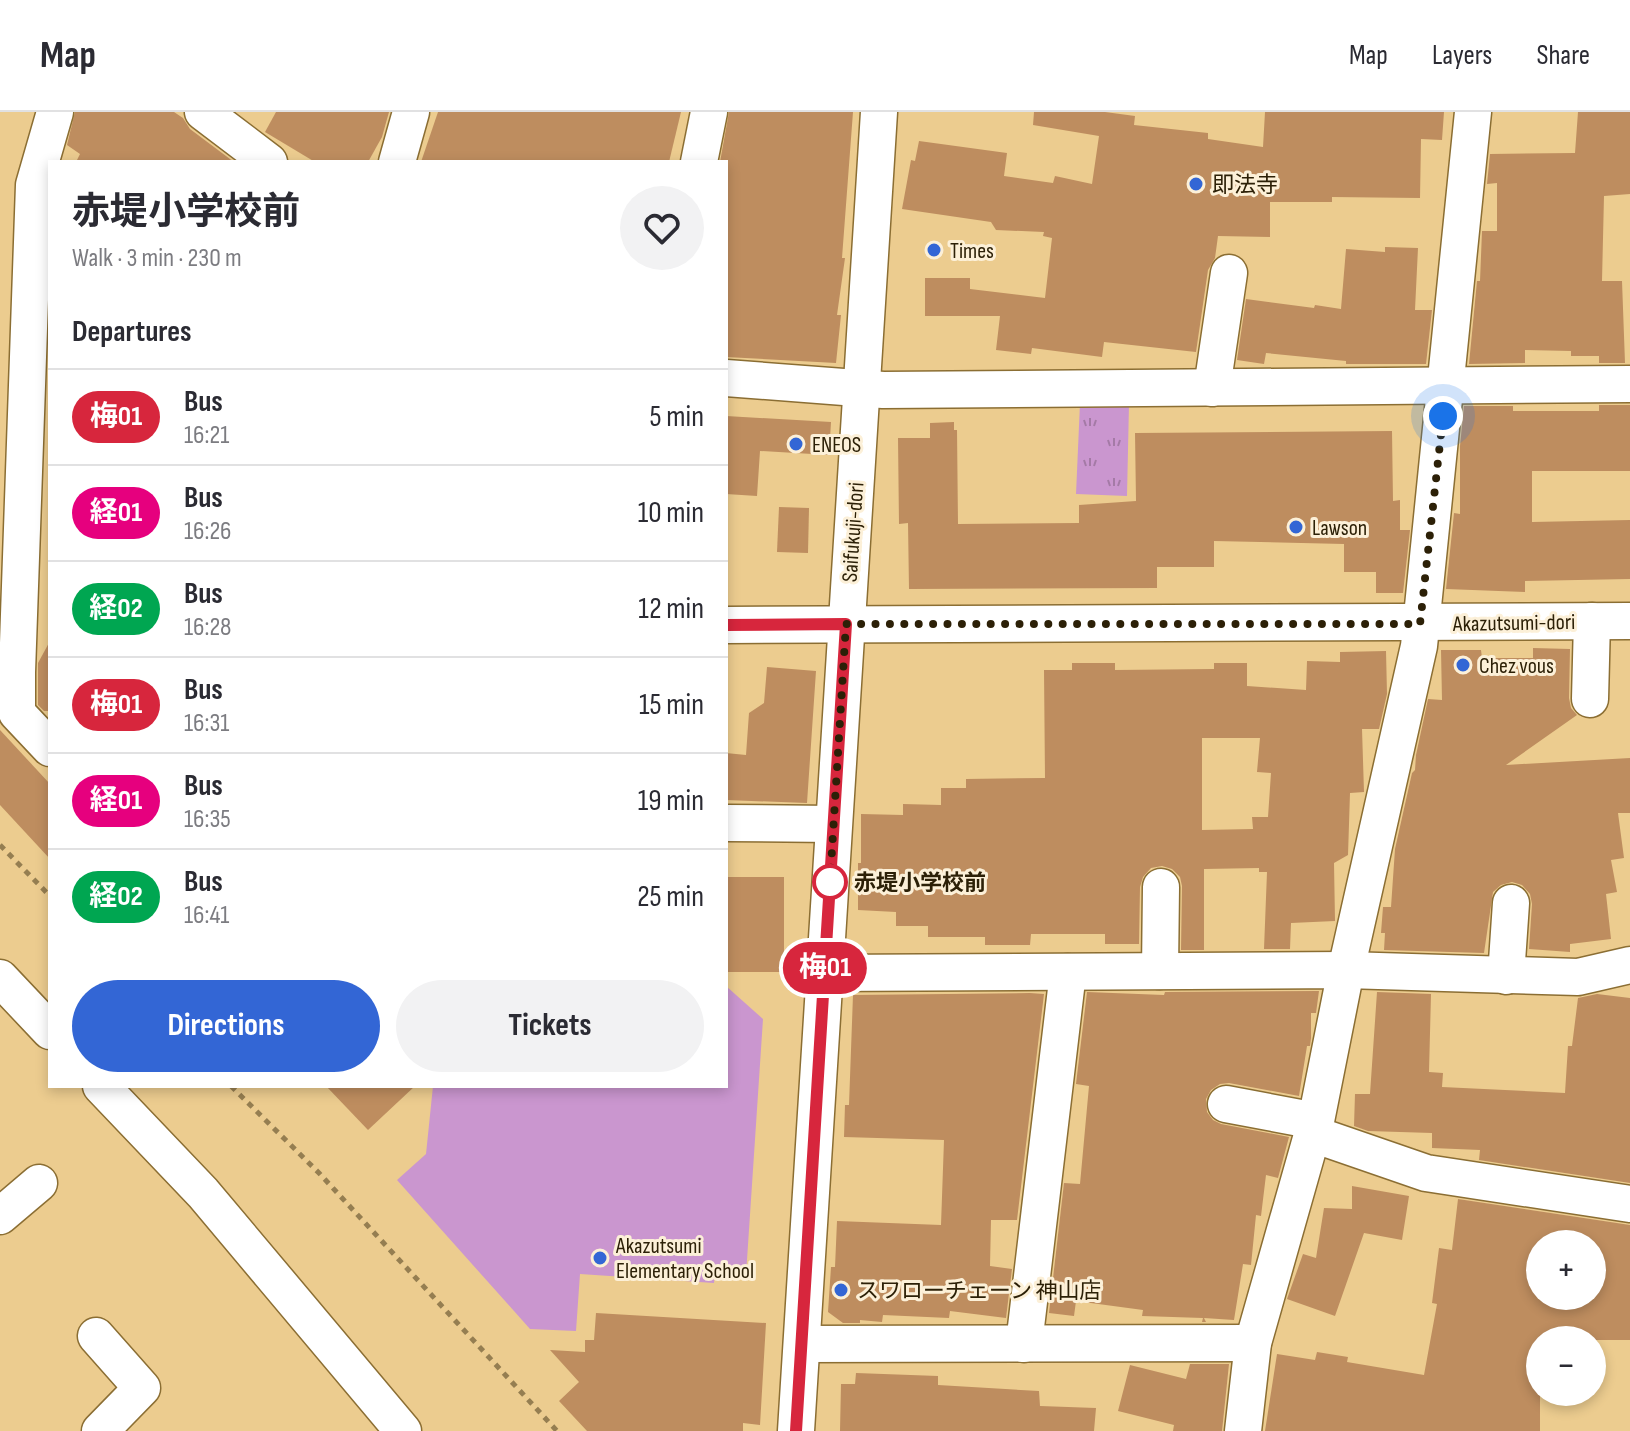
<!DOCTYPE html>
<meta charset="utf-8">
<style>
:root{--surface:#fff;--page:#f2f2f3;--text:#2b2b33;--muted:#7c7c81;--line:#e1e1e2;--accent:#3366d5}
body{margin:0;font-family:"Sofia Sans Condensed","Noto Sans JP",sans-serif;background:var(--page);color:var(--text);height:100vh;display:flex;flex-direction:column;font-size:30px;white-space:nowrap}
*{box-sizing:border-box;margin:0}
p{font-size:26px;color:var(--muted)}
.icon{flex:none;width:44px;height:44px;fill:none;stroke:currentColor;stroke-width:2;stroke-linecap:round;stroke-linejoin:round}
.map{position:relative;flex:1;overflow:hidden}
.details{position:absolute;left:48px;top:48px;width:680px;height:928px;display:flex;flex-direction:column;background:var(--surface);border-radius:0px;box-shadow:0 4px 12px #0003}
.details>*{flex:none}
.badge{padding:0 16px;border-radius:26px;font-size:28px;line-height:52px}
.tools{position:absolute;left:1526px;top:1118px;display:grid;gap:16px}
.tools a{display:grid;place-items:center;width:80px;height:80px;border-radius:50%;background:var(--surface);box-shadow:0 4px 12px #0003;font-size:40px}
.you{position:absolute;width:40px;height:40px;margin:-20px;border:6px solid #fff;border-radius:50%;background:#1a73e8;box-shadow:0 0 0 12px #1a73e833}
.map>.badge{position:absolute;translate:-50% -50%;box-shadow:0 0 0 4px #fff}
h2{padding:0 24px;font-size:30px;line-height:72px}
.round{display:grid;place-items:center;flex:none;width:84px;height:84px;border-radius:42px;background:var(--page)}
.overview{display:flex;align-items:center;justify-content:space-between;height:136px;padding:0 24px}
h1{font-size:38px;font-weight:700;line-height:60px}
.action{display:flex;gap:16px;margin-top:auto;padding:16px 24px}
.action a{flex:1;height:92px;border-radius:48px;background:var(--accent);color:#fff;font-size:32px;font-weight:700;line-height:92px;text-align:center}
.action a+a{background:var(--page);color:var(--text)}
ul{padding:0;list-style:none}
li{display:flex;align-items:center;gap:24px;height:96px;padding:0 24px;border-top:2px solid var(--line)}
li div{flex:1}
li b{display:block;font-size:30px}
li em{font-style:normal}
li .badge{min-width:88px;font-weight:700;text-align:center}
header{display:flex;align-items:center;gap:48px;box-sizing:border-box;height:112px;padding:0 40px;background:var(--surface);border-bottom:2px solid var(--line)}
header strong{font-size:38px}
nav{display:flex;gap:44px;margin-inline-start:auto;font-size:28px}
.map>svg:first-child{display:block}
.grass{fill:url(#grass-tufts)}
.garden{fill:#ca96cf}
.building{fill:#be8d5f;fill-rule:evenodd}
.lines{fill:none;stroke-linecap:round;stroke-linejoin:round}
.minor-casing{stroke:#8b6e33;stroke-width:39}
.path{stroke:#957e51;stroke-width:5;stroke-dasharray:6 6;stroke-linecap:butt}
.minor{stroke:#fff;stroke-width:36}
.line-casing{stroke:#fff;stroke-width:18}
.line{stroke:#d7263d;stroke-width:12}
.walk{stroke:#2c2007;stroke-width:8;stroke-dasharray:0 14.4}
.poi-dot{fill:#3366d5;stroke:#fcf0d8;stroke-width:3}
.stop-dot{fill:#fff;stroke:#d7263d;stroke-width:4}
.labels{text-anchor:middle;stroke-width:6;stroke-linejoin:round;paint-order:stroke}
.poi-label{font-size:22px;fill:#2c2007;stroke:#fcf0d8;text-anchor:start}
.street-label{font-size:22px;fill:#2c2007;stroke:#fcf0d8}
.stop-label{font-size:22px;font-weight:bold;fill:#2c2007;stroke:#fcf0d8;text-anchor:start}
</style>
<header>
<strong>Map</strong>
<nav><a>Map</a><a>Layers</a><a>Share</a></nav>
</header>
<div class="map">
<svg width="1630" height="1319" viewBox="0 0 1630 1319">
<defs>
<pattern id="grass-tufts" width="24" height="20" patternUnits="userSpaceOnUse" patternTransform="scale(2)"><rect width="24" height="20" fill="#ca96cf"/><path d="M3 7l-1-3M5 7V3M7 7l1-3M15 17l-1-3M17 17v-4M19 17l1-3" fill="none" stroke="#a47aa6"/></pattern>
</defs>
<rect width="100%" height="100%" fill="#eccc8f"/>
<!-- grass -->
<path class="grass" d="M 1080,291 L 1129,292 L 1127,384 L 1076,382 Z"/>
<!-- garden -->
<path class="garden" d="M 726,874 L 763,907 L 746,1163 L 715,1160 L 714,1171 L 580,1162 L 576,1219 L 530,1217 L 397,1068 L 426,1042 L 433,974 L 726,974 Z"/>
<!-- building -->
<g class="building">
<path d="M 75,0 L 174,0 L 183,6 L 190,17 L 234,50 L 76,50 L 80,42 L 67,33 Z"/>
<path d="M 276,0 L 389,0 L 382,25 L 368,50 L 315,50 L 265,20 Z"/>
<path d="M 438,0 L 681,0 L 669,50 L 421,50 Z"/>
<path d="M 729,0 L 853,0 L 842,146 L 845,146 L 837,203 L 841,203 L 836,251 L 726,245 L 726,50 L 720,50 Z"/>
<path d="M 1034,0 L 1105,0 L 1135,4 L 1134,13 L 1208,21 L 1208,27 L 1263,35 L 1265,0 L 1444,0 L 1442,28 L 1421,27 L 1420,86 L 1332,85 L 1332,90 L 1270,90 L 1270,125 L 1218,124 L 1215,146 L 1208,158 L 1196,240 L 1104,230 L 1102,245 L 1032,236 L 1031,242 L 996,238 L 1000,204 L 925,204 L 925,166 L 970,166 L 970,177 L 1045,186 L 1052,126 L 1043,124 L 1044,120 L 996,118 L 991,110 L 902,97 L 911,48 L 915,49 L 919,29 L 1007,41 L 1004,64 L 1053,71 L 1055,64 L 1092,72 L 1099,24 L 1033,13 Z"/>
<path d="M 1578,0 L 1630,0 L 1630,82 L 1604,84 L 1602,169 L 1622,169 L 1625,251 L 1599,251 L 1599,244 L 1571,244 L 1571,239 L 1525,238 L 1525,251 L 1469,252 L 1477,169 L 1480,169 L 1482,119 L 1497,119 L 1497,71 L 1487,72 L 1490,42 L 1575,41 Z"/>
<path d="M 1385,135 L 1418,136 L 1415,198 L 1432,198 L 1426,252 L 1346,252 L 1346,249 L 1266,241 L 1264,252 L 1237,248 L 1246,187 L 1314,196 L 1315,193 L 1341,197 L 1346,137 L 1385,140 Z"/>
<path d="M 1599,293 L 1630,293 L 1630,359 L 1532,359 L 1532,410 L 1630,408 L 1630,467 L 1525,469 L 1525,480 L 1446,477 L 1454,401 L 1460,402 L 1460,334 L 1464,294 L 1513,294 L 1513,299 L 1599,299 Z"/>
<path d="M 726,304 L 831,310 L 829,343 L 760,339 L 757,384 L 726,382 Z"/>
<path d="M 954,310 L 954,318 L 957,318 L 958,412 L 1079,411 L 1079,393 L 1136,389 L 1135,321 L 1392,319 L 1393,389 L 1400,388 L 1400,418 L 1410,418 L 1403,481 L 1376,481 L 1376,460 L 1344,460 L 1344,432 L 1214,429 L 1214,455 L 1157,455 L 1157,476 L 909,477 L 908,411 L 899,412 L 898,326 L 930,326 L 930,311 Z"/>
<path d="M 779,395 L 809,396 L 808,441 L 777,440 Z"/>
<path d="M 50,529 L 50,599 L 44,599 L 38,593 L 38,551 Z"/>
<path d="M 1533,536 L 1570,537 L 1569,586 L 1571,596 L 1577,603 L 1506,653 L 1630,646 L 1630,701 L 1618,701 L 1624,746 L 1611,748 L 1617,780 L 1606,782 L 1611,827 L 1570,832 L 1570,840 L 1529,837 L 1532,792 L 1530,782 L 1522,773 L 1512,770 L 1501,773 L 1493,780 L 1484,841 L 1384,838 L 1385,821 L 1381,821 L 1383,795 L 1391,795 L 1395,737 L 1412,661 L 1415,658 L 1416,643 L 1428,587 L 1442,588 L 1441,538 L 1481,538 L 1482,546 L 1533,546 Z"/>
<path d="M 1386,539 L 1387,582 L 1379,617 L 1362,617 L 1364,680 L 1350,681 L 1348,743 L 1334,751 L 1335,809 L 1291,811 L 1290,837 L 1264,837 L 1267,760 L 1259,760 L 1259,756 L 1204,757 L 1204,838 L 1181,838 L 1182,774 L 1180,765 L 1172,757 L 1162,754 L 1151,756 L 1143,765 L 1140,775 L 1139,832 L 1105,832 L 1105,822 L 1031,822 L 1030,833 L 985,833 L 985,825 L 928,825 L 928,814 L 896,814 L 896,800 L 858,798 L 858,751 L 861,751 L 861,702 L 903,703 L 903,692 L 941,693 L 941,676 L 966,676 L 966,667 L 1045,666 L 1044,558 L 1072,558 L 1072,551 L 1115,551 L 1115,558 L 1214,557 L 1214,551 L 1247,551 L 1247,574 L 1306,578 L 1307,549 L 1340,550 L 1340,540 ZM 1202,626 L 1260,626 L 1257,660 L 1271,661 L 1268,705 L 1252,705 L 1253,717 L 1202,718 Z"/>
<path d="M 767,555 L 816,559 L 807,691 L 726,688 L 726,641 L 746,643 L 749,601 L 764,591 Z"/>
<path d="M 0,618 L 50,672 L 50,747 L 0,693 Z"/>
<rect x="726" y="765" width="58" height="95"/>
<path d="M 1319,879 L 1316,901 L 1311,901 L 1311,926 L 1310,934 L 1307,934 L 1299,984 L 1229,971 L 1220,972 L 1211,978 L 1206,987 L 1207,1000 L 1213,1008 L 1221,1012 L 1289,1025 L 1278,1066 L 1266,1063 L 1261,1104 L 1256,1103 L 1251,1153 L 1243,1152 L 1234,1208 L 1204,1206 L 1206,1210 L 1202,1210 L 1203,1206 L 1142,1204 L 1143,1198 L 1076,1189 L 1074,1204 L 1049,1201 L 1064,1071 L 1080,1072 L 1089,974 L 1076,972 L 1087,880 L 1164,883 L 1165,880 Z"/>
<path d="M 1377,880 L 1431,882 L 1429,960 L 1443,961 L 1442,975 L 1565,981 L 1568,934 L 1572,934 L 1578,886 L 1597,882 L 1630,886 L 1630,1071 L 1479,1048 L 1480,1038 L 1432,1036 L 1432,1021 L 1368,1019 L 1354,1014 L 1355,982 L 1370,982 Z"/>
<path d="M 1030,881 L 1044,882 L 1017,1108 L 991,1108 L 990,1154 L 1012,1157 L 1006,1206 L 950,1199 L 949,1206 L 883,1203 L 882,1210 L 860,1208 L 860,1211 L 843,1211 L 828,1200 L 831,1155 L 835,1155 L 837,1109 L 941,1113 L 944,1028 L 844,1025 L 845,993 L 849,993 L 853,883 Z"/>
<path d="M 326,974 L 415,974 L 368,1018 Z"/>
<path d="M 1352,1074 L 1409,1084 L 1402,1128 L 1364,1121 L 1335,1204 L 1287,1187 L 1303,1142 L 1316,1146 L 1324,1096 L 1352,1097 Z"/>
<path d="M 1458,1087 L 1630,1113 L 1630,1228 L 1540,1228 L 1540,1319 L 1265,1319 L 1277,1242 L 1315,1248 L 1317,1240 L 1348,1245 L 1347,1250 L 1424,1263 L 1437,1192 L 1432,1191 L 1439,1136 L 1452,1138 ZM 1540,1132 L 1592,1132 L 1592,1184 L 1540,1184 Z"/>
<path d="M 596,1201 L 766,1211 L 760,1313 L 743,1311 L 743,1319 L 587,1319 L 559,1289 L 579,1270 L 550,1238 L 585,1240 L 585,1228 L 594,1228 Z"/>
<path d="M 1190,1252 L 1229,1252 L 1222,1319 L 1173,1319 L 1174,1313 L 1118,1299 L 1130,1253 L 1186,1267 Z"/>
<path d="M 856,1261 L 938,1264 L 938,1273 L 1039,1279 L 1040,1294 L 1096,1296 L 1094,1319 L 840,1319 L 841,1272 L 855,1272 Z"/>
</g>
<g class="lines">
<defs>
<g id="minor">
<path d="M 203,0 L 269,50"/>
<path d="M 397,50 L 411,0"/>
<path d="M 699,50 L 709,0"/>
<path d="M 726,266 L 883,278 L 1630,272"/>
<path d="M 1212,276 L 1229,161"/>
<path d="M 726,513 L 1630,509"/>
<path d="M 1590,587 L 1592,509"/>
<path d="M 50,636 L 17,601 L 17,560 L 34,73 L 55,0"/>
<path d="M 726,711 L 833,712"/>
<path d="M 1160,859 L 1161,775"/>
<path d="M 825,861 L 1346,858 L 1578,865 L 1630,853"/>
<path d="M 1506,864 L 1511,791"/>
<path d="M 0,866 L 50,919"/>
<path d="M 101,974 L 203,1081 L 403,1319"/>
<path d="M 1226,992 L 1316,1009"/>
<path d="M 1313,1022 L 1426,1061 L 1630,1092"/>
<path d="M 0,1104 L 39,1071"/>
<path d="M 96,1224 L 142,1276 L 100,1319"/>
<path d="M 802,1232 L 1253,1231"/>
<path d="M 1024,1232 L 1068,860"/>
<path d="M 796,1319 L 879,0"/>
<path d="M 1243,1319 L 1253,1231 L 1316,1009 L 1346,858 L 1419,534 L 1473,0"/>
</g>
</defs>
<!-- minor casing -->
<use href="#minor" class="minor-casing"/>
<!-- path -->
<g class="path">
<path d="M 0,733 L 50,784"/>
<path d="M 231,974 L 319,1061 L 557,1319"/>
</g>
<!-- minor -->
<use href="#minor" class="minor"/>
</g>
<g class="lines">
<defs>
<path id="line" d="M 726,513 L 846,512 L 796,1319"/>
</defs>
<!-- line casing -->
<use href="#line" class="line-casing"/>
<!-- line -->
<use href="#line" class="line"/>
<!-- walk -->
<path class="walk" d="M 830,770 L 846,512 L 1420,512 L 1443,304"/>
</g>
<!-- markers -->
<g class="poi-dot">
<circle cx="1196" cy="72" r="8"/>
<circle cx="934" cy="138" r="8"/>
<circle cx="796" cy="332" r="8"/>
<circle cx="1296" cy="415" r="8"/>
<circle cx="1463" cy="553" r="8"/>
<circle cx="600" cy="1146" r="8"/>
<circle cx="841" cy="1178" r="8"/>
</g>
<circle class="stop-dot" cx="830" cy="770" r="16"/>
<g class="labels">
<!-- poi labels -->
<g class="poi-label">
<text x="1212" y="80">即法寺</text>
<text x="950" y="146">Times</text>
<text x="812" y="340">ENEOS</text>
<text x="1312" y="423">Lawson</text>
<text x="1479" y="561">Chez vous</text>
<text x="616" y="1141">Akazutsumi<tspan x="616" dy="25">Elementary School</tspan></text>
<text x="857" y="1186">スワローチェーン 神山店</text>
</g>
<!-- street labels -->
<g class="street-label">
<text transform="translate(852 420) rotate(-86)" y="8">Saifukuji-dori</text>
<text transform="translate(1514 510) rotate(-1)" y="8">Akazutsumi-dori</text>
</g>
<!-- stop labels -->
<g class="stop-label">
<text x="854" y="778">赤堤小学校前</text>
</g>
</g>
</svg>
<div class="tools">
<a>+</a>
<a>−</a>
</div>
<div class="you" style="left:1443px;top:304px"></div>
<b class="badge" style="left:825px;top:856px;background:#d7263d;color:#fff">梅01</b>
<section class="details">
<div class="overview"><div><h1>赤堤小学校前</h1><p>Walk · 3 min · 230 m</p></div><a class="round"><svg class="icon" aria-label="heart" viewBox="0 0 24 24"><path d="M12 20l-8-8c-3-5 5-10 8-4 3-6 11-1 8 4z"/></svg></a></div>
<h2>Departures</h2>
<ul>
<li><span class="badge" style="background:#d7263d;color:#fff">梅01</span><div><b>Bus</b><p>16:21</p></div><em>5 min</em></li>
<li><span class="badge" style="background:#e6007e;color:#fff">経01</span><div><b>Bus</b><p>16:26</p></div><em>10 min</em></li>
<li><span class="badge" style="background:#00a651;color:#fff">経02</span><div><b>Bus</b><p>16:28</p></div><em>12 min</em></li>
<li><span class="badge" style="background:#d7263d;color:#fff">梅01</span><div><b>Bus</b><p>16:31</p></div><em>15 min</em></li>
<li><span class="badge" style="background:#e6007e;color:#fff">経01</span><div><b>Bus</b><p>16:35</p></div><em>19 min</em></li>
<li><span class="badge" style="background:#00a651;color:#fff">経02</span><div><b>Bus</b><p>16:41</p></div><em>25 min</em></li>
</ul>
<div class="action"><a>Directions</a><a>Tickets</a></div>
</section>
</div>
